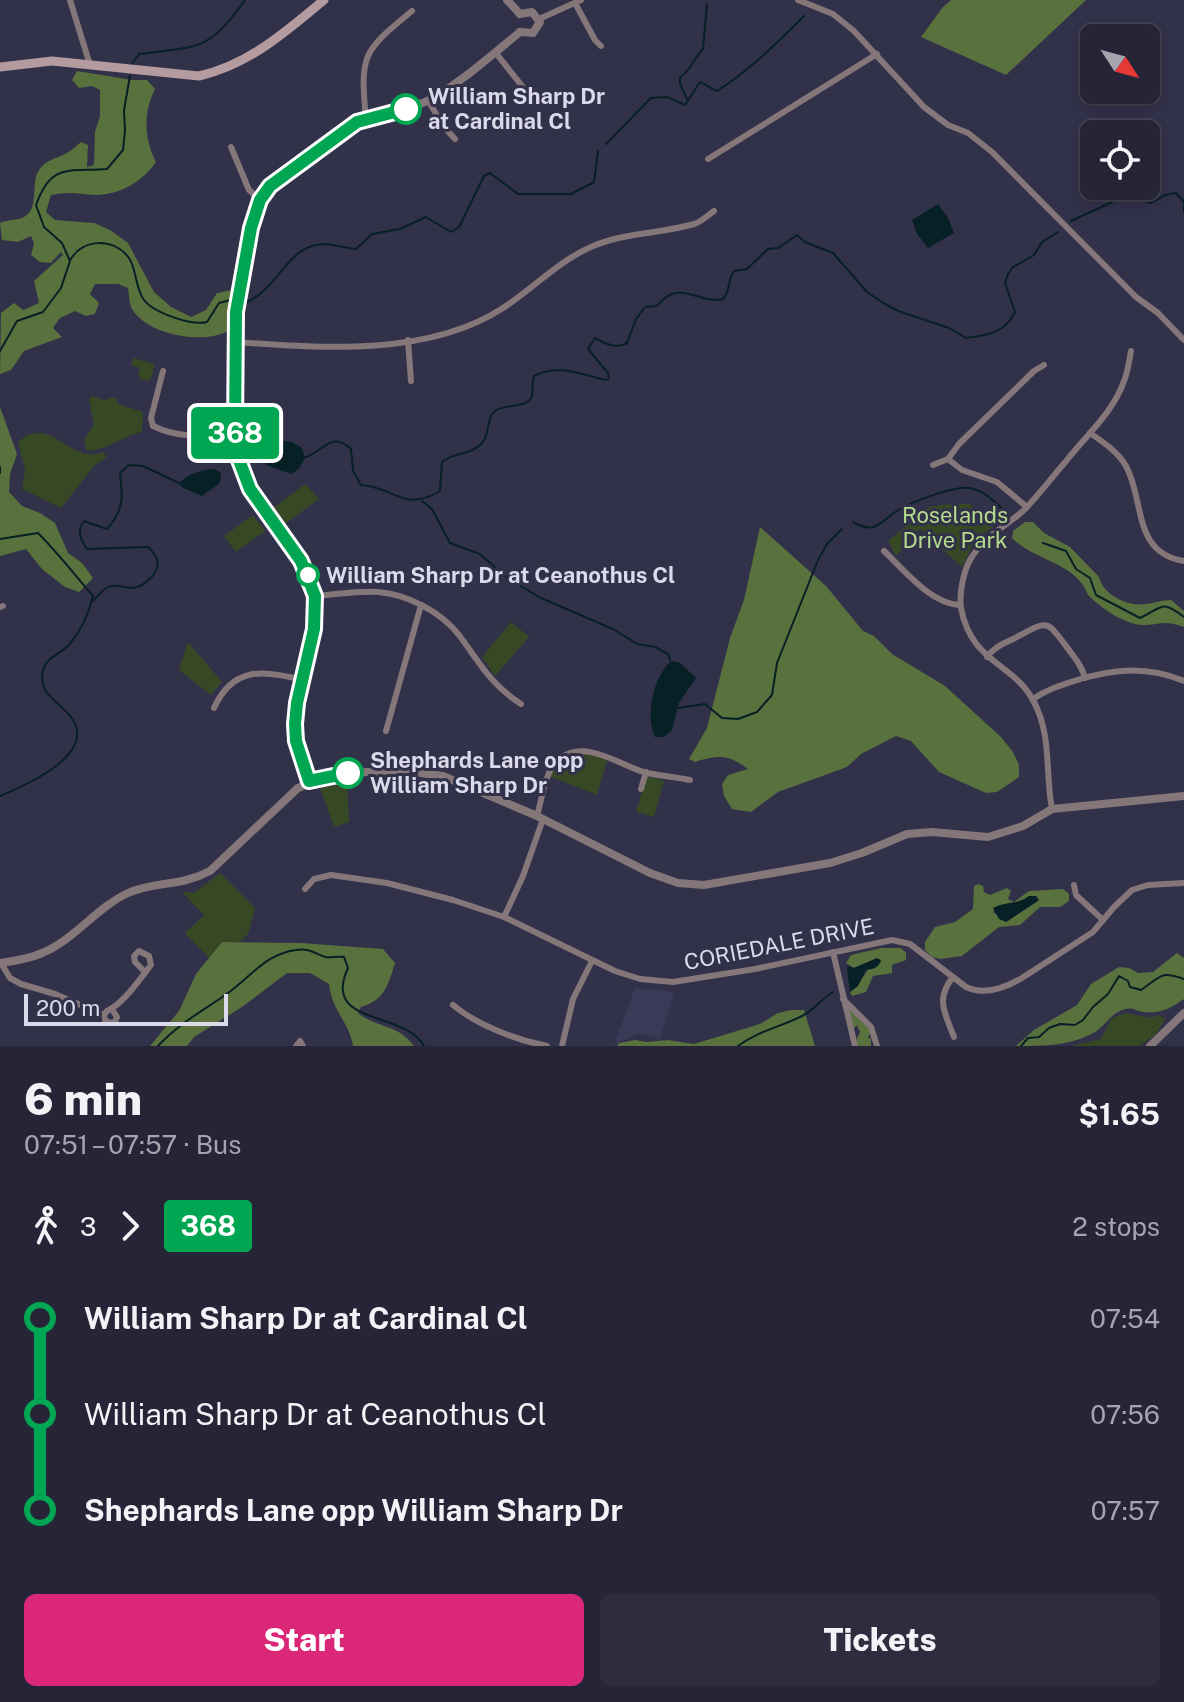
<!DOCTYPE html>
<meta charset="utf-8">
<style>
:root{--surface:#262538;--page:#2e2d40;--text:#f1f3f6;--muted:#a4a5ae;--line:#424253;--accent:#db2777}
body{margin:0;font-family:"Public Sans",sans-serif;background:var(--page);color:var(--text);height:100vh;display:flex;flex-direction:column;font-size:30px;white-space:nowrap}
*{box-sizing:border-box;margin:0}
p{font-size:26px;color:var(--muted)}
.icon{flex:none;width:44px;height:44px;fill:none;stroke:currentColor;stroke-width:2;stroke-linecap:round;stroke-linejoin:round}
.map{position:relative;height:1046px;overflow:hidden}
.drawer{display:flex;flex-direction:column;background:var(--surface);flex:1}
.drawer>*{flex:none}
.badge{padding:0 16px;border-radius:6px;font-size:28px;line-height:52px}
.needle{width:52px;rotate:126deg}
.controls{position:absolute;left:1080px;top:24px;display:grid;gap:16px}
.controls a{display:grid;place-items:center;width:80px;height:80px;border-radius:12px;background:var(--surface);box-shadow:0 4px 12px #0003,0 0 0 2px var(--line);font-size:40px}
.scale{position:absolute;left:24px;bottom:20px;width:204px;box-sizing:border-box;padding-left:8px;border:4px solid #dadaea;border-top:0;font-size:22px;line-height:28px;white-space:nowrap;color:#dadaea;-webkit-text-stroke:6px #32314a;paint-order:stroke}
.map>.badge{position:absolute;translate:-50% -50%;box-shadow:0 0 0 4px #fff}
.legs{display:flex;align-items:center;gap:12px;height:88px;padding:0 24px;font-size:26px}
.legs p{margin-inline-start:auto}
.overview{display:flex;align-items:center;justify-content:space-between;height:136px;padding:0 24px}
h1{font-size:44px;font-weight:800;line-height:60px}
.primary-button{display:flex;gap:16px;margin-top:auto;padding:16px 24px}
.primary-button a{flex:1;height:92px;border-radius:12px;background:var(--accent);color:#fff;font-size:32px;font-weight:800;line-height:92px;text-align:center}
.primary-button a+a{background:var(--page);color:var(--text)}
ul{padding:0 24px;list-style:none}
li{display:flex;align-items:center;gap:28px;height:96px;font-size:30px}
li i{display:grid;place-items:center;width:12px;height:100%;margin:0 10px;background:currentColor}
li i::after{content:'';width:20px;height:20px;margin:-10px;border:6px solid;border-radius:50%;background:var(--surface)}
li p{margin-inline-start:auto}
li:first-child i{background:linear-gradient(#0000 50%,currentColor 0)}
li:last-child i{background:linear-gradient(currentColor 50%,#0000 0)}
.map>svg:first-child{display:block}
.built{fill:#3b3958}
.green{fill:#374924}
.forest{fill:#58713d;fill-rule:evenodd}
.water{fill:#072026}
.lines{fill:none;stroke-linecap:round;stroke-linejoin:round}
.stream{stroke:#072026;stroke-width:2}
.minor{stroke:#857679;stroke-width:6}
.tertiary{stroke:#857679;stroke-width:8}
.secondary{stroke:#b39ba0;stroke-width:9}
.line-1-casing{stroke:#fff;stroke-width:18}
.line-1{stroke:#00a651;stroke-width:12}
.stop-1-dot{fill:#fff;stroke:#00a651;stroke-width:4}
.labels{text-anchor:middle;stroke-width:6;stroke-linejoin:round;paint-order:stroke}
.stop-label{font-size:22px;font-weight:bold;fill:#dadaea;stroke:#32314a;text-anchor:start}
.park-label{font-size:22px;fill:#b5dc8d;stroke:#32314a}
.street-label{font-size:22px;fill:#dadaea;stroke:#32314a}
</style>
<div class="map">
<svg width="1184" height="1046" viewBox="0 0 1184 1046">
<rect width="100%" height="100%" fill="#32314a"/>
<!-- built -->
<path class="built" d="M 635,988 L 674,992 L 660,1039 L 639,1033 L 614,1045 Z"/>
<!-- green -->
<g class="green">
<path d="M 133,358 L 155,364 L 150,381 L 142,380 L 138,375 L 140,368 L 132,366 Z"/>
<path d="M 92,396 L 105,400 L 115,397 L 118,404 L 143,412 L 142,432 C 122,436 106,451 87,451 L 84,440 L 94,424 L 89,400 Z"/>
<path d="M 43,433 C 66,440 78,461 103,452 L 107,457 L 95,465 L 61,508 L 22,489 L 25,470 L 18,442 L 29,434 Z"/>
<path d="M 305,484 L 319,499 L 285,524 L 273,508 Z"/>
<path d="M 949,504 L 970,504 L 981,519 L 993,527 L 975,540 L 962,567 L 920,529 L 896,556 L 888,541 L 929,507 Z"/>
<path d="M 253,515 L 265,531 L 236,552 L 224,536 Z"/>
<path d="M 511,622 L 529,637 L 495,676 L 482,657 Z"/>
<path d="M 188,642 L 222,682 L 211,695 L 179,670 Z"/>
<path d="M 581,752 L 608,757 L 597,795 L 549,776 L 557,761 Z"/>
<path d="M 647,776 L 664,781 L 654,817 L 636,812 Z"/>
<path d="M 347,784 L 349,822 L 334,827 L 320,788 Z"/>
<path d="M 220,873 L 255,908 L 248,934 L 239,942 L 222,942 L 209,958 L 185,933 L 204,915 L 182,892 L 194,893 Z"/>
<path d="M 1127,1013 L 1150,1018 L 1159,1015 L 1166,1019 L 1154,1036 L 1139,1046 L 1072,1046 L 1100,1039 C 1111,1025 1106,1017 1127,1013 Z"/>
</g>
<!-- forest -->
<g class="forest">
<path d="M 951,0 L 1086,0 L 1006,75 L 921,37 L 943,7 Z"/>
<path d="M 77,71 L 132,80 L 147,80 L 155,89 C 143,113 144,139 156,162 C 143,181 120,195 96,195 C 76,194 73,191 51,195 L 46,212 L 55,220 L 94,223 L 110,230 L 128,243 L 154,292 L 171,307 L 191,317 L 206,310 L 217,293 L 232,290 L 228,331 C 203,345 145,335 131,307 C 129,301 129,294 128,288 L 118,284 L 95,284 L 90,294 L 99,303 L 95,314 L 86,316 L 75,311 L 60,318 L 53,328 L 62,337 L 24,351 L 11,370 L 0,374 L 1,313 L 14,303 L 23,310 L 39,303 L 34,281 L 63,255 L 61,252 L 51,263 L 40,262 L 31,255 L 34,244 L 31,236 L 18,242 L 2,240 L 0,223 C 8,219 17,221 24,217 C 40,209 30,184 39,170 C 46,160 55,159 65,154 C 71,151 76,146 81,142 L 88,145 L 87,167 L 94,165 L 95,132 L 100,116 L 100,90 L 92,86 L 79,88 L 72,80 Z"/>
<path d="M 0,407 L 17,454 L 10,474 L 9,492 L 22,506 L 40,513 L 55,523 L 68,553 L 82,563 L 93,578 L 79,592 L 65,587 L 42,569 L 26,549 L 0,556 Z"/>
<path d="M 1025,522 L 1033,522 L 1044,533 L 1070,547 L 1099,577 C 1103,595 1128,607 1146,604 C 1155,603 1161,600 1171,600 L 1184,611 L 1184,627 C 1164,620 1163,624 1145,625 C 1126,626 1101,608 1088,595 C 1077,563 1033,560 1012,538 L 1013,531 Z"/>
<path d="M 760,527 L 826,586 L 863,631 L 874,636 L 892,654 L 945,686 L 1001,737 L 1013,752 L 1019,765 L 1019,777 L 997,792 L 986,793 L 939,772 L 911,741 L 896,736 L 861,754 L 847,767 L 778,792 L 751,812 L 732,809 L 724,796 L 722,784 L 728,775 L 748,769 C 727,754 719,755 695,762 L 689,759 L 707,728 L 730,638 L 744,600 Z"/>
<path d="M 978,884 L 983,886 L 984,892 L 990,895 L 1007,888 L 1011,891 L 1008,899 L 1014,902 L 1029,891 L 1063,889 L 1069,894 L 1069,901 L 1060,907 L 1040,907 L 1020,925 L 999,927 L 962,956 L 941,959 L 932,957 L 925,950 L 925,942 L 935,927 L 955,922 L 973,909 L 974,886 ZM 1029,896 L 1038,901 L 1006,922 L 993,912 C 1009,899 1016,906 1029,896 Z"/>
<path d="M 222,942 L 301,943 L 383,949 L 395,963 C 388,985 385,1000 361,1007 L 358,1013 C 378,1029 397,1023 414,1046 L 353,1046 C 349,1021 332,1012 329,984 L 310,973 L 287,973 L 242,1007 L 194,1037 L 187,1046 L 150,1046 L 179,1011 L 196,974 Z"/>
<path d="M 881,948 L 901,948 L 906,953 L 906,960 L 892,965 L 892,973 L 873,976 L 866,992 L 852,996 L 850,992 C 861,983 867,969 877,958 L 854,968 L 846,963 L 851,955 Z"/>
<path d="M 1177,953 L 1184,958 L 1184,999 C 1171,1008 1160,1014 1143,1012 C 1136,1011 1133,1007 1125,1009 C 1111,1013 1107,1024 1095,1032 C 1071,1046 1044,1046 1016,1046 L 1034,1030 L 1077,1005 L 1091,984 L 1119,967 L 1129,968 L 1138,973 L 1153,972 Z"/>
<path d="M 847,1005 L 871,1031 L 868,1038 L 871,1039 L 871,1046 L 858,1046 L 856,1041 L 860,1032 L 857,1025 L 853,1029 Z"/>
<path d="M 791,1010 L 804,1010 L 815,1046 L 617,1046 L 619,1043 L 635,1040 L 647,1042 L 668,1040 L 694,1044 L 760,1024 L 778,1013 Z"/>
</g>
<!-- water -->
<g class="water">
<path d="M 938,204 L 948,218 L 954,233 L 928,248 L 917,234 L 912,220 Z"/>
<path d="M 283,441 L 292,442 L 302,448 L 305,458 L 299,469 L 291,474 L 266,465 L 264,457 Z"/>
<path d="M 214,469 L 221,473 L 220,483 L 202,496 L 183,488 L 179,484 C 186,474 202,470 214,469 Z"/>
<path d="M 671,661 L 679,662 L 696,678 L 679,703 L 672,730 L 664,737 L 655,737 C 645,716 653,677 671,661 Z"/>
<path d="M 1029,896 L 1036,896 L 1039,900 L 1006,922 L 999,919 L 993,908 C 1005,901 1018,905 1029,896 Z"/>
<path d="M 877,958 L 881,960 C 879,968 873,969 866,970 L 858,986 L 850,992 L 847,968 L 849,966 L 854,968 Z"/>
</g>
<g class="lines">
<!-- stream -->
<g class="stream">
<path d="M 132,64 L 139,54 C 198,46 209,52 245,0"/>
<path d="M 687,99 L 680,84 L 680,77 C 691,70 694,58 703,49 L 707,4"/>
<path d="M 606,144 L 651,98 L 667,97 L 685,105 L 700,82 L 717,91 C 750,70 777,43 804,16"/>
<path d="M 1071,221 L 1121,198 L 1134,198 L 1151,203 L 1165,195 L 1176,193 L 1184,202 L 1184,212"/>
<path d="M 71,259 C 83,238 114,238 129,258 C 137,270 135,288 144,300 C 154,313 192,326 207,322 L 219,303 L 231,300"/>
<path d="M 244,303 C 273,294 285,254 312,246 C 326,241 342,248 356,249 L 372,234 L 400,229 L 426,217 L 451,232 L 459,227 L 484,176 L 490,173 L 518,194 L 571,194 L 594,182 L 598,151"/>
<path d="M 0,351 L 17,321 L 43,312 L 61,288 L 70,261 L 62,243 L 44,227 L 36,205 C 51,163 67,172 107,169 L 123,150 L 125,131 L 124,110 L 130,76"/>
<path d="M 304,458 C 323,452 332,430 351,449 L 353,471 L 361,485 C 395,487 403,513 440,491 L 442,462 C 454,452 469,456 481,444 C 491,435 485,419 495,411 C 505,403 530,409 532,395 C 533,388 532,383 534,376 C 558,363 582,375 606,380 L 609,378 L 608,373 L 588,349 L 595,338 C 606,344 616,349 627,343 L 636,319 L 645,307 L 657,306 C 680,277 698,305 723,299 C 731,290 727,280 734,271 L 747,269 L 768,249 L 778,248 L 797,235 L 805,242 L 833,253 L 867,292 L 885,304 L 898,311 L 949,328 L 966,338 C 988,335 1005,333 1015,312 L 1005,283 L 1008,274 L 1013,267 L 1034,255 L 1042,242 L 1058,232"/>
<path d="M 0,467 L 0,473"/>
<path d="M 422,501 L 432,509 L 450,543 L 480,554 L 507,578 L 539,597 L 615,630 L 637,644 L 655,647 L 668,654 L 670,660"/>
<path d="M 853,522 C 877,535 879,522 897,511 C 911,502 953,486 969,488 C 985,490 995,503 1006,512"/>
<path d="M 0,539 L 38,533 C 58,553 74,574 93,596 C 89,613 81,631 69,645 C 61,654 47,656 43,670 C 37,696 62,702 73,720 C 95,756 24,786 0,796"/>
<path d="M 1043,543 L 1066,551 L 1076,569 L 1090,578 L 1096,595 L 1140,618 C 1163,607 1161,599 1184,617"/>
<path d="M 92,601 C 97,598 101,591 106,588 C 115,583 123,588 132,588 C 145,587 163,570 156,557 C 154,553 151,550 148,547 L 87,549 C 81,540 76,531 84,521 L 107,529 C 124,510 123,498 120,473 L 129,465 L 143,466 L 181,484"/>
<path d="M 678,708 L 705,704 L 722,718 L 738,719 L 757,712 L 772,695 L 777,663 L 818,560 L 827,544 L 842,529"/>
<path d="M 158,1046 C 179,1023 203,1011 228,993 C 251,977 265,954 296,950 C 309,948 314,953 325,957 C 331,958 338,956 344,957 L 348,968 C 321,1026 404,1010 424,1046"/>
<path d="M 738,1046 C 758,1031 780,1027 802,1016 C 814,1010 821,999 833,992"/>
<path d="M 1021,1046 L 1028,1038 L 1039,1037 L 1049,1028 L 1060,1024 L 1075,1025 L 1083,1020 L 1093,1007 L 1108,994 L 1119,976 L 1128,981 L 1130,987 L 1141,990 C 1161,977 1159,970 1184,979"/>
</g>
<!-- minor -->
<g class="minor">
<path d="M 70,0 L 90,65"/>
<path d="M 798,0 L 833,14 L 854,31 L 924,107 L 948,125 L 968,133 L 992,152 L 1136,297 L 1158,313 L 1184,340"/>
<path d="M 575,3 L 595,40 L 601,46"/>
<path d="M 539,19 L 581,0"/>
<path d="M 495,52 L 530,96 L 540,99"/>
<path d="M 428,100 L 443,126 L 455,139"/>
<path d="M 366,120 C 360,54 362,52 412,11"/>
<path d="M 231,147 L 249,190 L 260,200"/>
<path d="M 708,159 L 877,54"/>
<path d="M 408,340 L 411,381"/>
<path d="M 236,342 C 320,348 428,357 503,308 C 534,288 558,261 593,246 C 627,232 660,234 694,224 C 701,222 708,215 714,211"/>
<path d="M 163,371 L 151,418 L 153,426 C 179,439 206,436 235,434"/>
<path d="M 1090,433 C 1103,442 1118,452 1126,466 C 1145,500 1132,553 1184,561"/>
<path d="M 948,459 L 962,470 L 997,482 L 1027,507"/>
<path d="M 933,465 L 948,459 L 959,444 L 1034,371 L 1044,365"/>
<path d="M 884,551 C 904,570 931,604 960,605"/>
<path d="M 315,596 C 336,595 357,590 378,592 C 407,594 441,612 459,635 C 480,663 490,684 521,704"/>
<path d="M 0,607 L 3,606"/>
<path d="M 987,657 C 994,647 1003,644 1013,639 C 1049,620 1045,618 1069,650 C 1076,660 1082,666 1085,678"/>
<path d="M 1033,699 C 1046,690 1059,686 1074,681 C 1112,669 1146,665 1184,681"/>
<path d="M 214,708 C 233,666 264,670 302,680"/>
<path d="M 386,731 L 421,605"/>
<path d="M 641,789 L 646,772"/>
<path d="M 1052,809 C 1045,773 1052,736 1034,702 C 1014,663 971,663 961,608 C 959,594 963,573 970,560 C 983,537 1004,528 1023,511 C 1039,495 1052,477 1067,460 C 1086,436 1114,411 1124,381 C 1128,372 1129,361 1131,351"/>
<path d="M 537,816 C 542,799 545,770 559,759 C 587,738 620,766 647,773 C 661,776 676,777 690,780"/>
<path d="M 1074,885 L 1076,895 L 1103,920"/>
<path d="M 305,889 L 314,879 L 331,875 L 387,883 L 453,900 L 504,917 L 615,971 L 640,979 L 673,982 L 755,969 L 892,940 L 910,944 L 966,987 C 985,996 1005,988 1022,978 L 1093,932 L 1114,907 L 1132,890 L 1148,885 L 1184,883"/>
<path d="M 504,917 L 523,876 L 543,819"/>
<path d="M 833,952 L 855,1046"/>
<path d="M 1,963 L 10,978 L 21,984 L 55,994 L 104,1015"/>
<path d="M 953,977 C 935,999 945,1013 954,1037"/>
<path d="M 843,999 L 871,1027 L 877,1046"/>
<path d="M 453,1005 C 477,1025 516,1040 547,1046"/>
<path d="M 112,1009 L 117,1017 L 115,1022 L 109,1023 L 105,1020 L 104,1015 L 107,1011 C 124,1003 139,980 151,965 L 149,956 L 139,951 L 134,956 L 135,962 L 145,972"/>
<path d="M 296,1046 L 300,1041 L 303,1046"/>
<path d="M 562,1046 L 573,999 L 592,961"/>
</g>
<!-- tertiary -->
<g class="tertiary">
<path d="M 507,0 L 520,14"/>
<path d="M 520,14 L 532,12 L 540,22 L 533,33 L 520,32"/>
<path d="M 309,781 L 296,741 L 295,724 L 297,703 L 314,629 L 315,596 L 301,561 L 259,504 L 239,460 L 235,434 L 236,312 L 251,228 L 260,200 L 284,175 L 344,129 C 369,115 399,113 425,102 C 455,88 494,53 520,32"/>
<path d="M 0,963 C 14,961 29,959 42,953 C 74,940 96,908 128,893 C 155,881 180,887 210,871 L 298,788 L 323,777 L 352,773 L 398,770 L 443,776 L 537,816 L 650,873 L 678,883 L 704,885 L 830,863 L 862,853 L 907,834 L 932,832 L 988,837 L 1023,826 L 1052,809 L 1184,796"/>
<path d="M 1150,1046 L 1184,1013"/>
</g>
<!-- secondary -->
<path class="secondary" d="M 0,67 L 52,61 L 199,76 C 250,64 285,32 324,0"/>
</g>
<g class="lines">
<defs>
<path id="line-1" d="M 348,773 L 309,781 L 296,741 L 295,724 L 297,703 L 314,629 L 315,596 L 301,561 L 250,489 L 239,460 L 235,434 L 236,312 L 251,228 L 260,200 L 270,186 L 357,122 L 406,109"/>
</defs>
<!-- line-1 casing -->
<use href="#line-1" class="line-1-casing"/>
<!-- line-1 -->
<use href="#line-1" class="line-1"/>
</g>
<!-- markers -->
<g class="stop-1-dot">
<circle cx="406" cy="109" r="14"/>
<circle cx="308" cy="575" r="10"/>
<circle cx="348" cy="773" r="14"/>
</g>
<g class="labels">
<!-- stop labels -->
<g class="stop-label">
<text x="428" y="104">William Sharp Dr<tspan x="428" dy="25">at Cardinal Cl</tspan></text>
<text x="326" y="583">William Sharp Dr at Ceanothus Cl</text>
<text x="370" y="768">Shephards Lane opp<tspan x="370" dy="25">William Sharp Dr</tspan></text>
</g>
<!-- park labels -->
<g class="park-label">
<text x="955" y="523">Roselands<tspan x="955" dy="25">Drive Park</tspan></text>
</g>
<!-- street labels -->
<g class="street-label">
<text transform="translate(779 944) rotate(-11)" y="8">CORIEDALE DRIVE</text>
</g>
</g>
</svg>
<div class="controls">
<a><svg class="needle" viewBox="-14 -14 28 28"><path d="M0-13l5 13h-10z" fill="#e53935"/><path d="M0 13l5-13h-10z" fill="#a4a5ae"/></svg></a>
<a><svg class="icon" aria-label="locate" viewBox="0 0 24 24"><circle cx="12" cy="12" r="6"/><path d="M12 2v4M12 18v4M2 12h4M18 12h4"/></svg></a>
</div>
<div class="scale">200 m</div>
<b class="badge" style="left:235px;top:433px;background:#00a651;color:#fff">368</b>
</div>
<section class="drawer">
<div class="overview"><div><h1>6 min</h1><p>07:51 – 07:57 · Bus</p></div><b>$1.65</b></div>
<div class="legs"><svg class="icon" aria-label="walk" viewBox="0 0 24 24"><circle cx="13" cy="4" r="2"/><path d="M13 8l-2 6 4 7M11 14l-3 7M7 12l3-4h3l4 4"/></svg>3<svg class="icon" aria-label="forward" viewBox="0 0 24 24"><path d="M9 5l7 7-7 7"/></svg><b class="badge" style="background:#00a651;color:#fff">368</b><p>2 stops</p></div>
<ul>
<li><i style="color:#00a651"></i><b>William Sharp Dr at Cardinal Cl</b><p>07:54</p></li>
<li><i style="color:#00a651"></i><span>William Sharp Dr at Ceanothus Cl</span><p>07:56</p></li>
<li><i style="color:#00a651"></i><b>Shephards Lane opp William Sharp Dr</b><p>07:57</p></li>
</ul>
<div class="primary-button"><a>Start</a><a>Tickets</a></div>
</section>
